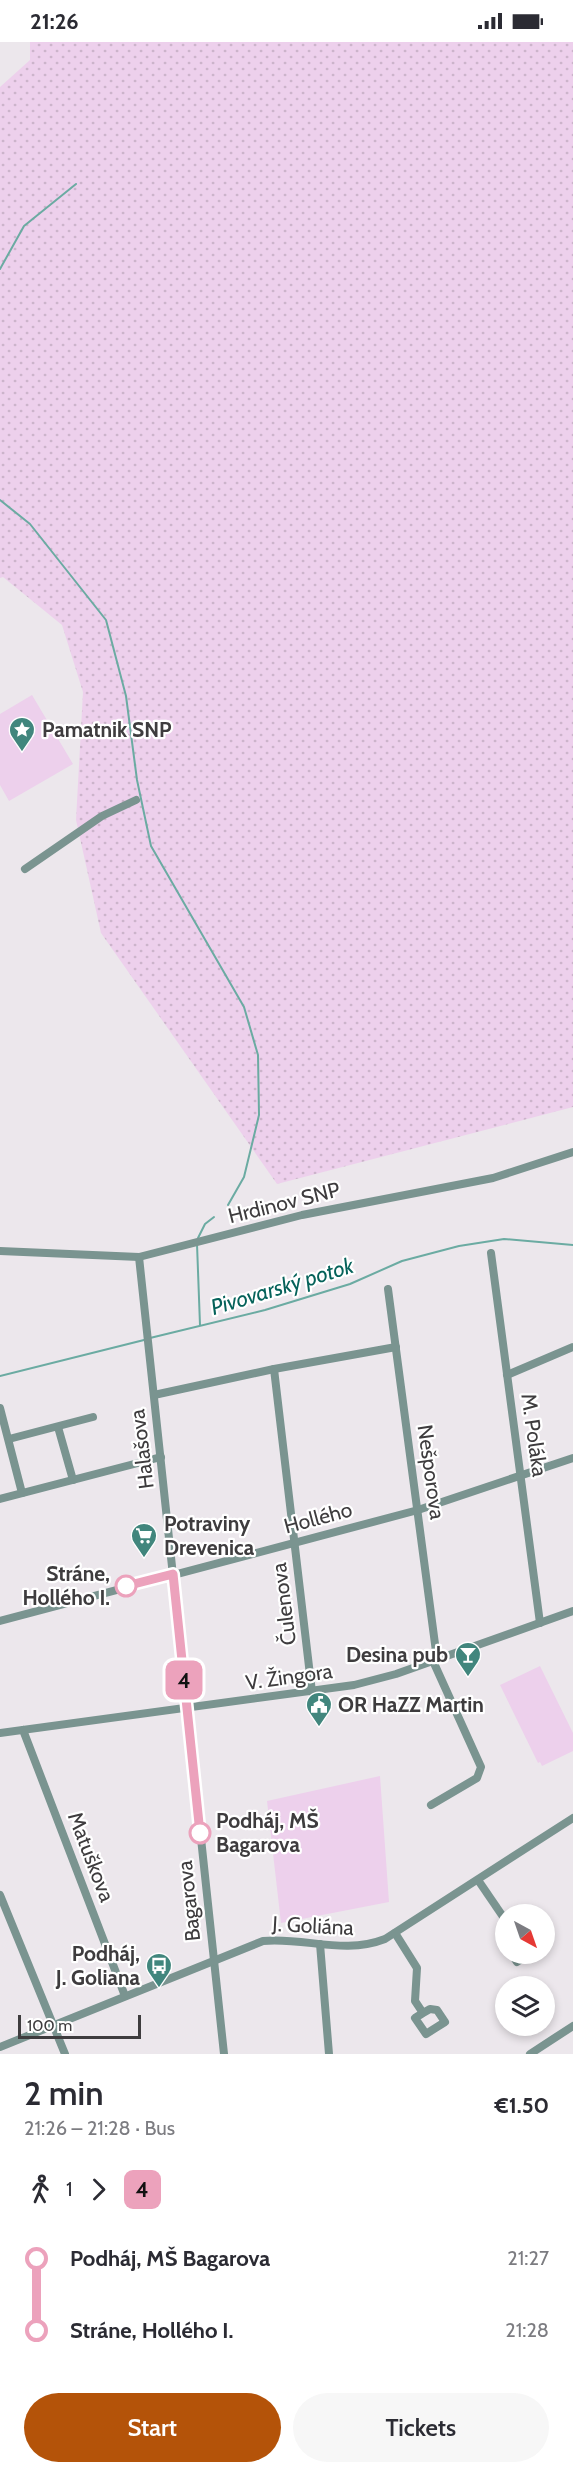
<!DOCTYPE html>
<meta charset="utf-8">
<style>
:root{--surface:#fff;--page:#f7f7f7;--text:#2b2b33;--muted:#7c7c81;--accent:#b45309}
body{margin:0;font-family:Cabin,sans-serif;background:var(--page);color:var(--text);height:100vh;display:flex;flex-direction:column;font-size:22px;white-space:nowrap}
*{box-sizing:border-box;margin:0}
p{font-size:20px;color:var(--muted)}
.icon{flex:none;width:33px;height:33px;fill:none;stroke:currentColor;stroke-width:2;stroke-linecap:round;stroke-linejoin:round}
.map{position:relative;height:2012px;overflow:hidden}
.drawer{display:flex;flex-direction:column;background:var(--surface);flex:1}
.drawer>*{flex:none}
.badge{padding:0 12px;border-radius:9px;font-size:21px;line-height:39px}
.needle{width:39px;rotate:140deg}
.fabs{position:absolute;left:495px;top:1862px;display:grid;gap:12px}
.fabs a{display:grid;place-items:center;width:60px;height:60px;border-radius:50%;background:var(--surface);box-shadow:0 3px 9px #0003;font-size:30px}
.scale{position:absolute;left:18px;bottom:15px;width:123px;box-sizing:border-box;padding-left:6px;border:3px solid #3e3c3e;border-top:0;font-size:16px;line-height:21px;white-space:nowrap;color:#3e3c3e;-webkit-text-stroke:4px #fff;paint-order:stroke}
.map>.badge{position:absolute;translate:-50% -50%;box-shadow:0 0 0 3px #fff}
.legs{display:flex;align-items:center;gap:9px;height:66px;padding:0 24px;font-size:20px}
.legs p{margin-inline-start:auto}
.head{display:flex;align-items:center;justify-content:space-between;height:102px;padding:0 24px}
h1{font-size:33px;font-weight:600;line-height:45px}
.cta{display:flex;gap:12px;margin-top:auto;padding:12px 24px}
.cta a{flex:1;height:69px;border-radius:36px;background:var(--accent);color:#fff;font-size:24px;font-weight:600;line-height:69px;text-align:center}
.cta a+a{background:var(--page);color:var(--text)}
ul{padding:0 24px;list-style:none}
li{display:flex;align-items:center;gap:21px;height:72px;font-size:22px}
li i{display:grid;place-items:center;width:9px;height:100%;margin:0 8px;background:currentColor}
li i::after{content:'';width:15px;height:15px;margin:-8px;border:4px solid;border-radius:50%;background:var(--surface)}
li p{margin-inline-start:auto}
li:first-child i{background:linear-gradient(#0000 50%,currentColor 0)}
li:last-child i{background:linear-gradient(currentColor 50%,#0000 0)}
.status{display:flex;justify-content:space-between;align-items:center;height:42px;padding:0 30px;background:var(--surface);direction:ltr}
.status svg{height:16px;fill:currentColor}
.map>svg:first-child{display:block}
.grass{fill:url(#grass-dots)}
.green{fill:#edd0ec}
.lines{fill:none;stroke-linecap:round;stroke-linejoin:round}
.stream{stroke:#6baba2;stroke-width:2}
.minor{stroke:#7a9490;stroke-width:8}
.line-1-casing{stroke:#fff;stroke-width:14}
.line-1{stroke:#eca2bc;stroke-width:9}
.stop-1-dot{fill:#fff;stroke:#eca2bc;stroke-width:3}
.labels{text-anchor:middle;stroke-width:4.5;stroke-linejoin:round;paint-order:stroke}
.poi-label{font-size:21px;font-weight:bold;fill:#3e3c3e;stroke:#fff;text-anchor:start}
.street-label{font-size:21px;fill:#3e3c3e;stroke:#fff}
.stop-label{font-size:21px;font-weight:bold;fill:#3e3c3e;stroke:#fff;text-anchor:end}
.water-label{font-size:22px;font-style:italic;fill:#05625a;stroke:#fff}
</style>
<div class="status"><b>21:26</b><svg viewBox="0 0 49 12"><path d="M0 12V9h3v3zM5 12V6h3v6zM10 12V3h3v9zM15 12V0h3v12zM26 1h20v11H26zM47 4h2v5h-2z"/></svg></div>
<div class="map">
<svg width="573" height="2012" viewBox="0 0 573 2012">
<defs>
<pattern id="grass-dots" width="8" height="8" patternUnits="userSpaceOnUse" patternTransform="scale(1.5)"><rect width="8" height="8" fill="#edd0ec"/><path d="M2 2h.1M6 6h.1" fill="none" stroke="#ccb4cb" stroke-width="1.8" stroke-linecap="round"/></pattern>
</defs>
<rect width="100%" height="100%" fill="#ece7ec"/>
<!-- grass -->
<path class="grass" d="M 30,0 L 573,0 L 573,1065 L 277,1142 L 101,891 L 76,778 L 83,650 L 62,583 L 3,535 L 0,536 L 0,45 L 30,18 Z"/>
<!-- green -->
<g class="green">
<path d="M 32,653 L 73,722 L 9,759 L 0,743 L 0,672 Z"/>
<path d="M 540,1624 L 573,1691 L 573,1709 L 542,1724 L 540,1720 L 538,1721 L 500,1643 Z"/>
<path d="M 380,1734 L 389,1860 L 281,1881 L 267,1759 Z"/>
</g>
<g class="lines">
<!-- stream -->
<g class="stream">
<path d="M 0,227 L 24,184 L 76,142"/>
<path d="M 0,458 L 30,482 L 106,578 L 126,654 L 137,738 L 151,804 L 244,965 L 258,1013 L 259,1073 L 244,1135 L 228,1163"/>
<path d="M 198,1196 L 205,1182 L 214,1175"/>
<path d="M 197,1202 L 200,1283"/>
<path d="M 150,1296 L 265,1268 L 350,1242 L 402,1219 L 459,1204 L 504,1197 L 573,1203"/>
<path d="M 0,1334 L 144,1298"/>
</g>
<!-- minor -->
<g class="minor">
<path d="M 25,827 L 102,774 L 136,758"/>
<path d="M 0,1209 L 139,1215 L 302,1173 L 493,1136 L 573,1110"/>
<path d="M 491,1211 L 540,1581"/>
<path d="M 139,1215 L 224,2012"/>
<path d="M 388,1247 L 437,1617"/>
<path d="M 274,1327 L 312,1650"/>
<path d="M 507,1333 L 573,1305"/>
<path d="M 154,1353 L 274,1327 L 396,1305"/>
<path d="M 0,1366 L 22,1451"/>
<path d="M 58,1385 L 73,1438"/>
<path d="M 9,1397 L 93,1375"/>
<path d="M 0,1457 L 161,1415"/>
<path d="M 0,1579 L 418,1468 L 573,1416"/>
<path d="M 23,1688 L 125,1954"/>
<path d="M 0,1691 L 354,1643 L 396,1632 L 573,1569"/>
<path d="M 431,1763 L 477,1736 L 481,1725 L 433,1619"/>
<path d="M 478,1838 L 506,1879"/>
<path d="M 0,1853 L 65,2012"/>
<path d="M 395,1891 L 417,1926 L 415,1959 L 423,1971 L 430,1967 L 437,1968 L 445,1980 L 426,1992 L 415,1976 L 423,1971"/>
<path d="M 320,1902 L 329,2012"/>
<path d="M 511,1911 L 517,1920 L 531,1911"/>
<path d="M 0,2005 L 263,1899 C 305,1895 344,1913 385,1897 L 573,1776"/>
<path d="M 530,2012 L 573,1984"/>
</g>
</g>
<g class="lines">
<defs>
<path id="line-1" d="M 126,1544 L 173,1532 L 200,1791"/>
</defs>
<!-- line-1 casing -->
<use href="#line-1" class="line-1-casing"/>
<!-- line-1 -->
<use href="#line-1" class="line-1"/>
</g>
<!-- icons -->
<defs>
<symbol id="sight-pin" viewBox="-11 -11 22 30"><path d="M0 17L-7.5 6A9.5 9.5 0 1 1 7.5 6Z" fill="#41867d" stroke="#fff"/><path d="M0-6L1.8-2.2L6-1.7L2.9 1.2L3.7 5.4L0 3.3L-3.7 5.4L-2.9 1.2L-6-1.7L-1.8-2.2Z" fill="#fff"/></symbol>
<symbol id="supermarket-pin" viewBox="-11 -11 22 30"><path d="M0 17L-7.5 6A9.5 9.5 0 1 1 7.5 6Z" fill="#41867d" stroke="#fff"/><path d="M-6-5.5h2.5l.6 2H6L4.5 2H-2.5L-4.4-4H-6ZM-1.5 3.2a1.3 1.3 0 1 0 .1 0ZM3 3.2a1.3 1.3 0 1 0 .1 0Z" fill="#fff"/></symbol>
<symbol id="bar-pin" viewBox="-11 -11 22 30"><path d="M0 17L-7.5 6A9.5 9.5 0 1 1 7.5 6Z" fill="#41867d" stroke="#fff"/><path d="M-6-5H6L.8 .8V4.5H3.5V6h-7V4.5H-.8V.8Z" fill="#fff"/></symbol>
<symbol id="civic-pin" viewBox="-11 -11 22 30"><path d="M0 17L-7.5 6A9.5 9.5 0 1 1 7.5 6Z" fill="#41867d" stroke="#fff"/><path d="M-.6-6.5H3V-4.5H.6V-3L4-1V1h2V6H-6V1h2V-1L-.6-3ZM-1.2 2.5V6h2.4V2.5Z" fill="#fff"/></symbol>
<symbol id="bus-pin" viewBox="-11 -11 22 30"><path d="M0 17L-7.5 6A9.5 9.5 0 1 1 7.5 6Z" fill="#41867d" stroke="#fff"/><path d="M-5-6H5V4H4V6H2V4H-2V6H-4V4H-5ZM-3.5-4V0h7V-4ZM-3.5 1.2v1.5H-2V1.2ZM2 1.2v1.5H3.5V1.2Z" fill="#fff"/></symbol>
</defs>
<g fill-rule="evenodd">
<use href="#sight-pin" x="7" y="673" width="30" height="40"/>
<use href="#supermarket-pin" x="129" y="1479" width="30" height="40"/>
<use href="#bar-pin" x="453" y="1598" width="30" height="40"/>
<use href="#civic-pin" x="304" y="1648" width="30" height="40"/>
<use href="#bus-pin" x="144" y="1909" width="30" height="40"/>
</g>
<!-- markers -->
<g class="stop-1-dot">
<circle cx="126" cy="1544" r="10"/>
<circle cx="200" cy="1791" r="10"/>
</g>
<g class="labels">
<!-- poi labels -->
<g class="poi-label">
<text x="42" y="695">Pamatnik SNP</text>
<text x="164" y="1489">Potraviny<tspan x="164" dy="24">Drevenica</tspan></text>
<text x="448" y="1620" text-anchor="end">Desina pub</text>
<text x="338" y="1670">OR HaZZ Martin</text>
<text x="140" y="1919" text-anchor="end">Podháj,<tspan x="140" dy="24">J. Goliana</tspan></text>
</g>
<!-- street labels -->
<g class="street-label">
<text transform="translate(284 1161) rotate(-14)" y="7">Hrdinov SNP</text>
<text transform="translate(534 1393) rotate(82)" y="7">M. Poláka</text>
<text transform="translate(142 1407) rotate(-97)" y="7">Halašova</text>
<text transform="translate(431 1430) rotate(82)" y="7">Nešporova</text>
<text transform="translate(318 1476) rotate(-15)" y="7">Hollého</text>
<text transform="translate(284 1562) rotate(-97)" y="7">Čulenova</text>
<text transform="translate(289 1635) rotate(-8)" y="7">V. Žingora</text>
<text transform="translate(91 1815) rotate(69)" y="7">Matuškova</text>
<text transform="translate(189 1859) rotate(-96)" y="7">Bagarova</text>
<text transform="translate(313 1884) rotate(3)" y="7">J. Goliána</text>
</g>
<!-- stop labels -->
<g class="stop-label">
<text x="110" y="1539">Stráne,<tspan x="110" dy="24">Hollého I.</tspan></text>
<text x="216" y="1786" text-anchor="start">Podháj, MŠ<tspan x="216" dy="24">Bagarova</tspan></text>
</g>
<!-- water labels -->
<g class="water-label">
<text transform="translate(282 1244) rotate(-17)" y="8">Pivovarský potok</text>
</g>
</g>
</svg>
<div class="fabs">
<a><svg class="needle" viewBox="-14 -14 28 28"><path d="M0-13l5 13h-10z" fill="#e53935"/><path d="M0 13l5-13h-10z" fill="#7c7c81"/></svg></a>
<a><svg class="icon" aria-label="layers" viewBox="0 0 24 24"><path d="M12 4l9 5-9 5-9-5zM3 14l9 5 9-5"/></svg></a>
</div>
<div class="scale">100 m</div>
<b class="badge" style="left:184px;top:1638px;background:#eca2bc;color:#111">4</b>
</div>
<section class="drawer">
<div class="head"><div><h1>2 min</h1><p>21:26 – 21:28 · Bus</p></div><b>€1.50</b></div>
<div class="legs"><svg class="icon" aria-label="walk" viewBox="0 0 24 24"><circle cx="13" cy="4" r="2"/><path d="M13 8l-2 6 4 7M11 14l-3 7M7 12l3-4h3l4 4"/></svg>1<svg class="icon" aria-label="forward" viewBox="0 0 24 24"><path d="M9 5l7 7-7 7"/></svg><b class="badge" style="background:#eca2bc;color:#111">4</b></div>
<ul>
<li><i style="color:#eca2bc"></i><b>Podháj, MŠ Bagarova</b><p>21:27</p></li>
<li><i style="color:#eca2bc"></i><b>Stráne, Hollého I.</b><p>21:28</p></li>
</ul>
<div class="cta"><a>Start</a><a>Tickets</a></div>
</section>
